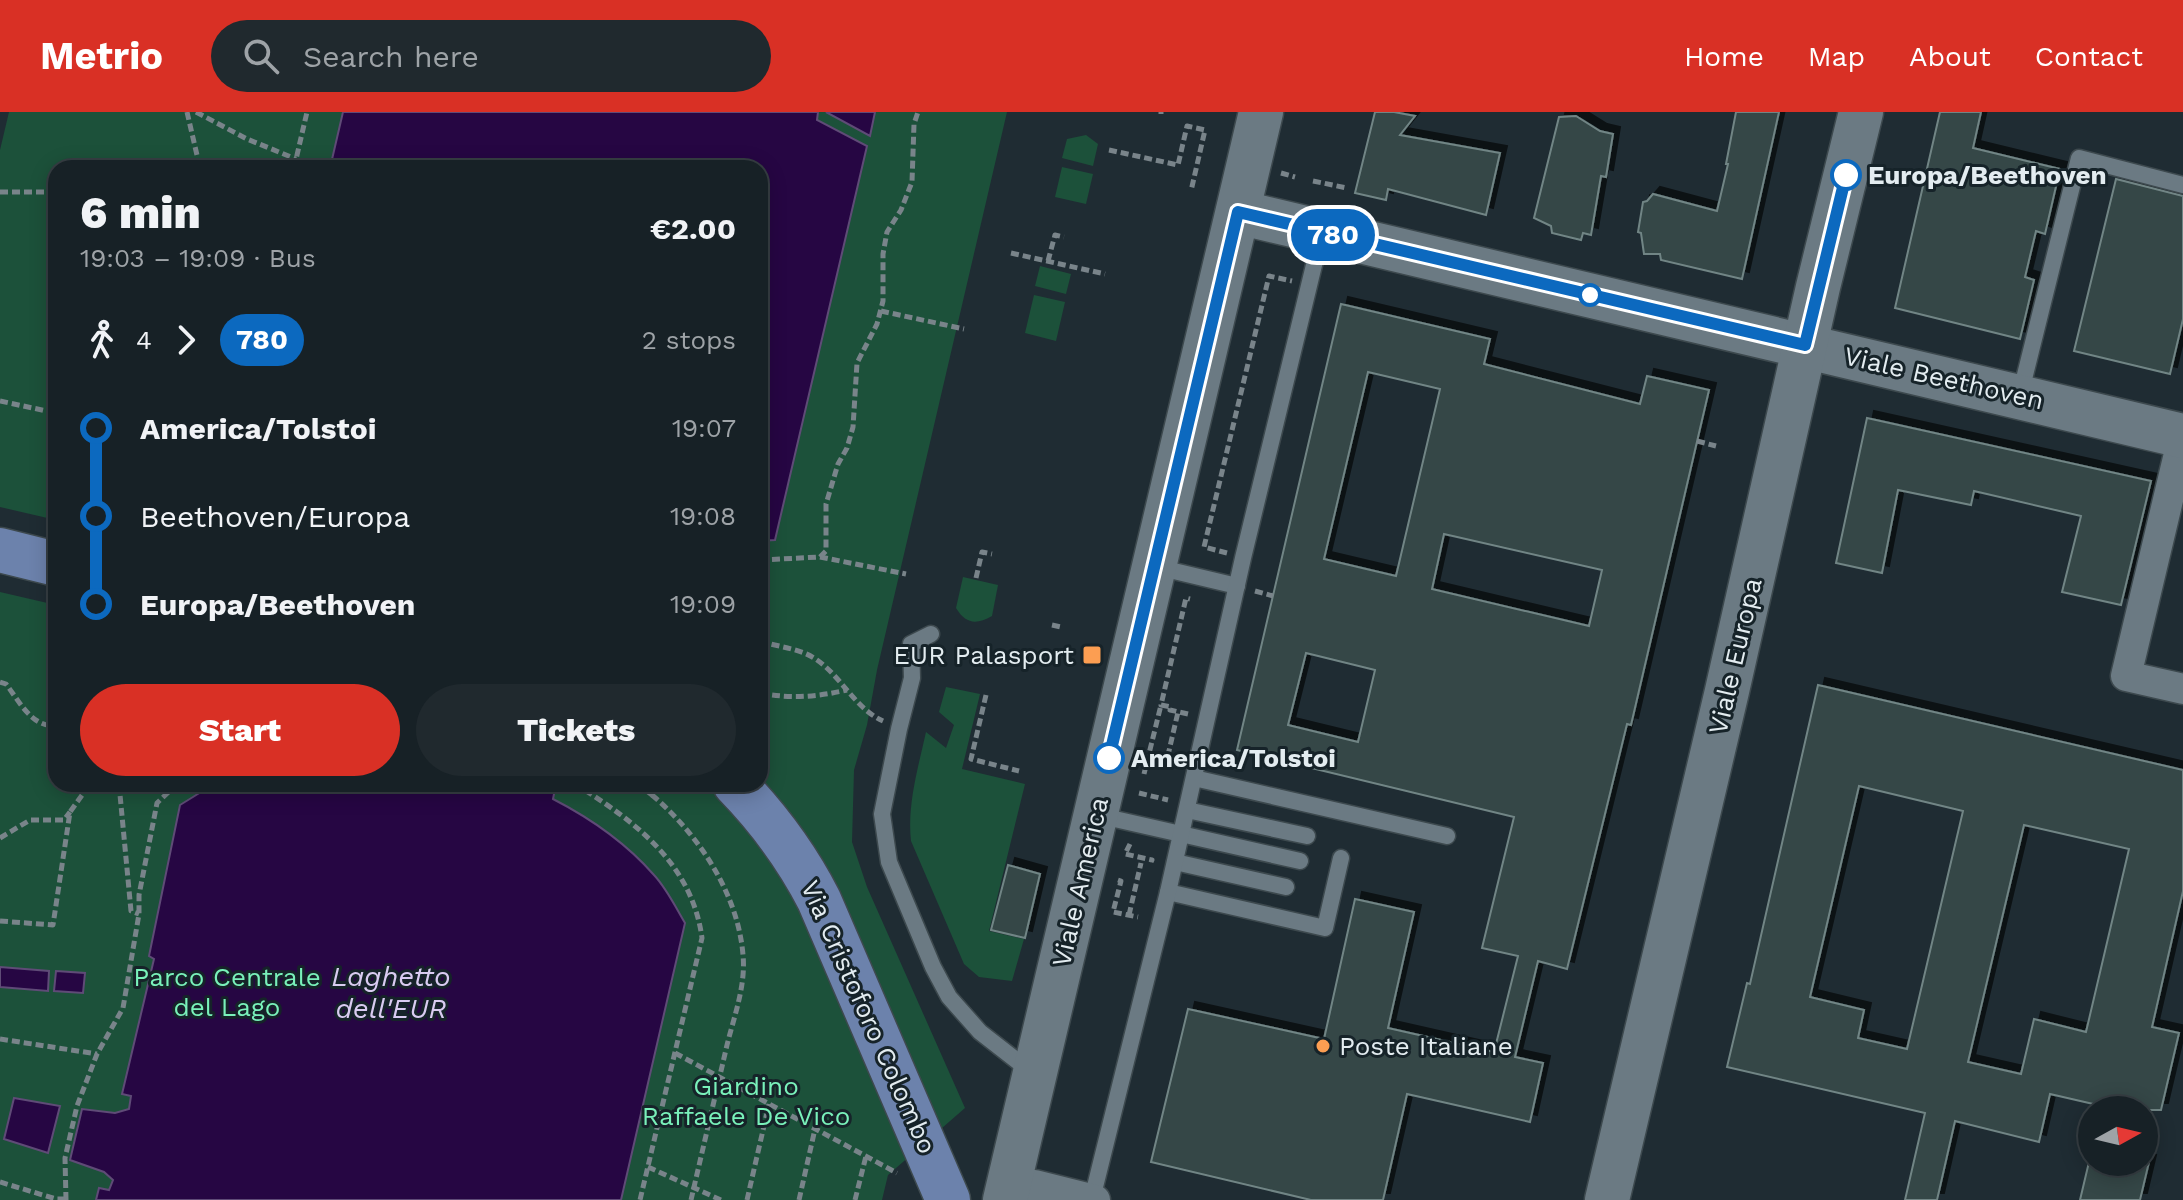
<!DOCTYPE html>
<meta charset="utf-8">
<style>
:root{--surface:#172126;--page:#20292e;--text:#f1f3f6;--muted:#9ea3a7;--line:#363e43;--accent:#d93025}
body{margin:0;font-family:"Work Sans",sans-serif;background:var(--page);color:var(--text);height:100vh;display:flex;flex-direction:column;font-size:30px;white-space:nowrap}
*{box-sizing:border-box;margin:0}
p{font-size:26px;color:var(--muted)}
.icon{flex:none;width:44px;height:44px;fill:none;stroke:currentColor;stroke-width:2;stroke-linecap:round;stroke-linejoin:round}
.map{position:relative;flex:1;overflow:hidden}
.drawer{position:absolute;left:48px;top:48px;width:720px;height:632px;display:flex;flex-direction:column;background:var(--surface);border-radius:24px;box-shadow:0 4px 20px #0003,0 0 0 2px var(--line)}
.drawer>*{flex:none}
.badge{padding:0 16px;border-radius:26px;font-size:28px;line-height:52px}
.needle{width:52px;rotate:82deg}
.controls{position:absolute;left:2078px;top:984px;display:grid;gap:16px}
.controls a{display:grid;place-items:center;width:80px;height:80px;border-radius:50%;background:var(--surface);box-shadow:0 4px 20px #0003,0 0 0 2px var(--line);font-size:40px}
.map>.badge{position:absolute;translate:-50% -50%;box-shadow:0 0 0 4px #fff}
.legs{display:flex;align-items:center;gap:12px;height:88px;padding:0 32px;font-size:26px}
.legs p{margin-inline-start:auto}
.overview{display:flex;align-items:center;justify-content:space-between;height:136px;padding:0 32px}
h1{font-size:44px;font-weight:800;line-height:60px}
.cta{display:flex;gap:16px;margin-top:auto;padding:16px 32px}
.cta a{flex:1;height:92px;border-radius:48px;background:var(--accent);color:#fff;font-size:32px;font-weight:800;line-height:92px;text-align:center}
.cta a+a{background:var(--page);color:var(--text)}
ul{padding:0 32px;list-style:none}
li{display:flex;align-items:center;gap:28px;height:88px;font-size:30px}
li i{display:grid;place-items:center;width:12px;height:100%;margin:0 10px;background:currentColor}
li i::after{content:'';width:20px;height:20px;margin:-10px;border:6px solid;border-radius:50%;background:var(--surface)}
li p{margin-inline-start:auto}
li:first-child i{background:linear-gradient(#0000 50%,currentColor 0)}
li:last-child i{background:linear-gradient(currentColor 50%,#0000 0)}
header{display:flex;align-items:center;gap:48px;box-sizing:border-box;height:112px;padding:0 40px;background:var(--accent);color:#fff}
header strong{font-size:38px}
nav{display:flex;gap:44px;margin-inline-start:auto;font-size:28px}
.search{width:560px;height:72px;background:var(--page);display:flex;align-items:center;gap:20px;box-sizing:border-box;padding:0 28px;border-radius:44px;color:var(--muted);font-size:30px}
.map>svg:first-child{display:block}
.green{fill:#1c513a}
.water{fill:#260643;stroke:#5f4b77;stroke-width:2}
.building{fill:#344646;stroke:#718585;stroke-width:2;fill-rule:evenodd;filter:url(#shadow)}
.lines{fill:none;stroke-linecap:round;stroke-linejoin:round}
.lane-casing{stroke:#3d494e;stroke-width:19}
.street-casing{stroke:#3d494e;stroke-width:33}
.secondary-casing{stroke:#3d494e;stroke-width:47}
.primary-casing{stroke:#3d494e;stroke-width:47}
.path{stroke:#79848a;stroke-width:5;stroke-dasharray:8 4;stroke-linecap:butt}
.lane{stroke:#6b7a83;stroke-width:16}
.street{stroke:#6b7a83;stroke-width:30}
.secondary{stroke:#6b7a83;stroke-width:44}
.primary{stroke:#6c82ac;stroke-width:44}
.line-1-casing{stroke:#fff;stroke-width:18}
.line-1{stroke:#0c69bf;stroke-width:12}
.stop-1-dot{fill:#fff;stroke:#0c69bf;stroke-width:4}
.poi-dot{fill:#fc9e52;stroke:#162329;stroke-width:3}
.labels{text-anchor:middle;stroke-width:6;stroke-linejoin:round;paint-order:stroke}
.stop-label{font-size:26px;font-weight:bold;fill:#e3ecf0;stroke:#162329;text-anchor:start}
.street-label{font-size:26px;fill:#e3ecf0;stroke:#162329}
.poi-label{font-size:26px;fill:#e3ecf0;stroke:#162329;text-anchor:end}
.park-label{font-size:26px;fill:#79f1ba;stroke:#162329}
.water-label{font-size:28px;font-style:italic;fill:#d9cbf1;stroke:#162329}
</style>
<header>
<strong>Metrio</strong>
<div class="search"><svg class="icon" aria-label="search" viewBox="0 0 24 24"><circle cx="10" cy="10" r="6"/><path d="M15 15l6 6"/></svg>Search here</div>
<nav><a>Home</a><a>Map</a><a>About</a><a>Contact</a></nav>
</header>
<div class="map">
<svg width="2183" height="1088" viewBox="0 0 2183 1088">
<defs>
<filter id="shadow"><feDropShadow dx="7" dy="-7" stdDeviation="0" flood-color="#0009"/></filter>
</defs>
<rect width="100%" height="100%" fill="#1f2c33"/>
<!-- green -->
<g class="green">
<path d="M 9,0 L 1007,0 L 877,558 L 867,613 L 854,658 L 852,730 L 867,775 L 965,996 L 888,1063 L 882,1088 L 0,1088 L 0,480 L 56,493 L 56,672 L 760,672 L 760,56 L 56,56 L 56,408 L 0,395 L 0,38 Z"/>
<path d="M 1086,23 L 1098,32 L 1093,54 L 1062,46 L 1067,27 Z"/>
<path d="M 1062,55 L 1093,62 L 1086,92 L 1055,85 Z"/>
<path d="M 1040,154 L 1071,162 L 1066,182 L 1035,174 Z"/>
<path d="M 1034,183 L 1065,190 L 1056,229 L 1025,221 Z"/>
<path d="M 963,465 L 998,473 L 992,504 C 976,513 966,512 956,496 Z"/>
<path d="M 946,575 L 980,582 L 962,657 L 1025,672 L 989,819 L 1024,827 L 1012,869 L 979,865 L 964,852 L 911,729 C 907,693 918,656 926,620 L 946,636 L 954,613 L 939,600 Z"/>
</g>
<!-- water -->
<g class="water">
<path d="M 343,0 L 818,0 L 817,8 L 867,34 L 775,428 L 760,429 L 760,56 L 330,56 Z"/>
<path d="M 826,0 L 875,0 L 870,24 Z"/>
<path d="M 214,672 L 556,672 L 553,687 C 590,706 626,731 654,763 C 667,777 676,796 685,811 L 621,1088 L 96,1088 L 99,1076 L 109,1078 L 113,1068 L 104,1060 L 70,1048 L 82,997 L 115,1001 L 129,997 L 131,984 L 122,982 L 154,847 L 149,844 L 180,693 Z"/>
<path d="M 0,855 L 49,859 L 48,879 L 0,875 Z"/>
<path d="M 56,859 L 85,861 L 83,881 L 54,879 Z"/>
<path d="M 14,986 L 60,994 L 48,1041 L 4,1027 Z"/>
</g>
<!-- building -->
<g class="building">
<path d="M 1375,0 L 1394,0 L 1415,4 L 1400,23 L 1500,41 L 1486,103 L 1388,77 L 1386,88 L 1355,81 Z"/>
<path d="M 1736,0 L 1779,0 L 1742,167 L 1661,148 L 1660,142 L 1644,142 L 1641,121 L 1638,120 L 1643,90 L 1647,89 L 1653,82 L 1717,99 L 1728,52 L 1726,52 Z"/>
<path d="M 1940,0 L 1981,0 L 1973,36 L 2060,57 L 2045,122 L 2036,119 L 2025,165 L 2034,168 L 2020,227 L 1895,196 Z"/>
<path d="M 1576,4 L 1600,19 L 1613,22 L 1606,65 L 1601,64 L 1591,123 L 1583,121 L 1581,128 L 1552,121 L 1551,114 L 1534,106 L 1559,5 Z"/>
<path d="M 2116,67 L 2183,84 L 2183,207 L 2170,262 L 2074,239 Z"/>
<path d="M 1341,192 L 1490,227 L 1484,252 L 1640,292 L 1647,264 L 1709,278 L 1631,613 L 1627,612 L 1567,857 L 1538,849 L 1515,945 L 1543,951 L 1530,1010 L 1407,982 L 1383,1088 L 1311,1088 L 1151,1050 L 1188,897 L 1324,927 L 1355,787 L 1414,800 L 1388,916 L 1494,940 L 1518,844 L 1482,836 L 1514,705 L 1237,638 ZM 1368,260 L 1440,277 L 1396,464 L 1324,447 ZM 1444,422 L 1602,458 L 1589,514 L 1432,477 ZM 1306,541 L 1375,558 L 1358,630 L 1288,613 Z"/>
<path d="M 1867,306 L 2151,369 L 2121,493 L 2062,480 L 2081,404 L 1974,379 L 1971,393 L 1898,378 L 1882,461 L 1836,451 Z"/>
<path d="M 1818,573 L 2183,658 L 2183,779 L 2152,915 L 2179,921 L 2161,998 L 2101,998 L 2102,994 L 2050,982 L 2039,1030 L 1955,1009 L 1937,1088 L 1905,1088 L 1925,1001 L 1727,955 L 1747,871 L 1750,872 ZM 1859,674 L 1963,699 L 1907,937 L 1858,926 L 1864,898 L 1810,885 ZM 2024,713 L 2129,737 L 2086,920 L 2034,907 L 2021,962 L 1968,950 Z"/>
<path d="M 1008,753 L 1040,762 L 1025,826 L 991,818 Z"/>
<path d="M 2089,1050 L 2149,1050 L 2140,1088 L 2080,1088 Z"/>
</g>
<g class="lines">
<defs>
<g id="lane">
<path d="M 2020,283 L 2079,46 L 2183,73"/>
<path d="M 1157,455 L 1237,474"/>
<path d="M 931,522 L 911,532 L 912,566 L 899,617 L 882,702 L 889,750 L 933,855 L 949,885 L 980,920 L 1030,959"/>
<path d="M 1194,666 L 1447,724"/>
<path d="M 1187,698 L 1307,724"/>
<path d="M 1097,703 L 1300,749"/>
<path d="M 1175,750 L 1286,775"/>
<path d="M 1168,780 L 1325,816 L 1341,746"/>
<path d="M 1092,1087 L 1168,780 L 1243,446 L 1322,120"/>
</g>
<g id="street">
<path d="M 2183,325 L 2126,564 L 2183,577"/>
<path d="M 1009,1073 L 1035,1073 L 1095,1088"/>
</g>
<g id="secondary">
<path d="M 1238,100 L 2183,324"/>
<path d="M 1005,1088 L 1261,0"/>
<path d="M 1607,1088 L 1727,579 L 1818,175 L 1861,0"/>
</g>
<g id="primary">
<path d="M 0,438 L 56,452"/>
<path d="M 735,672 C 769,707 797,745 819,788 L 948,1088"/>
</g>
</defs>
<!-- lane casing -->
<use href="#lane" class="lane-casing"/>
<!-- street casing -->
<use href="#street" class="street-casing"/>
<!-- secondary casing -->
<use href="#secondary" class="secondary-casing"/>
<!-- primary casing -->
<use href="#primary" class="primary-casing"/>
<!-- path -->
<g class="path">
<path d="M 187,0 L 200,56"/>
<path d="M 196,0 L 247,27 L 296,47"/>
<path d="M 1161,0 L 1161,2"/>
<path d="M 1109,38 L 1178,53 L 1187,14 L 1205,18 L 1191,79"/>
<path d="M 294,56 L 307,0"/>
<path d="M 1281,61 L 1295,65"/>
<path d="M 1313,69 L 1347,76"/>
<path d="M 0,80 L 56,80"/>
<path d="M 1011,141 L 1105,162"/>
<path d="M 1048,149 L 1055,123 L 1064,125"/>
<path d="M 881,199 L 964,217"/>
<path d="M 0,289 L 56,301"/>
<path d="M 1697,329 L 1716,334"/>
<path d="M 1227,441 L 1204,435 L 1269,164 L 1292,169"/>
<path d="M 820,445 L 826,439 L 826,392 L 838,352 L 847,336 L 853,315 L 857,251 L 877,212 L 883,189 L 883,142 L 887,120 L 901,98 L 912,70 L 914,12 L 918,0"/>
<path d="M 760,448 L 820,445 L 906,462"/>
<path d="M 976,466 L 982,440 L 992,442"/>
<path d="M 1255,479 L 1273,484"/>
<path d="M 1052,513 L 1061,515"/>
<path d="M 760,529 C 778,535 798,536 814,546 C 841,563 854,596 883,609"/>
<path d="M 0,570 L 6,572 C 19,589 33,617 56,613"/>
<path d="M 760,581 C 791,587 816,585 847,578"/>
<path d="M 986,583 L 971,647 L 1019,659"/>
<path d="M 1188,602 L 1170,598 L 1171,595 L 1161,593 L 1186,486 L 1190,487"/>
<path d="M 1165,656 L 1178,600"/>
<path d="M 1144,662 L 1161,593"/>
<path d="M 119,672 L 131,799 L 139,802"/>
<path d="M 575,672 C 636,710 692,752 702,826 L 640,1088"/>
<path d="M 637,672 L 652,683 L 659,672"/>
<path d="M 1139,681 L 1168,688"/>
<path d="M 652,683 C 698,722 738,781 743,843 C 746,873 734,905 727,933 C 715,985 703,1036 691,1088"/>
<path d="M 0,726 L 30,708 L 64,708 L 70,700"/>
<path d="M 1130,732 L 1125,742 L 1152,748 L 1151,750"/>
<path d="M 1118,768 L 1121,769 L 1113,800 L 1138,805"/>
<path d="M 1129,803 L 1141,751"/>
<path d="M 0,809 L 53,813 L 70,700 L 90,672"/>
<path d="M 0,927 L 97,942"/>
<path d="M 675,941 L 897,1061"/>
<path d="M 648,1055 L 721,1088"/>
<path d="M 0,1070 L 56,1087 L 66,1087"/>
<path d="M 66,1088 L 65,1046 L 77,994 L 97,942 L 123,896 L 139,802 L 139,783 L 157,691 L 177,672"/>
<path d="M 747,1088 L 769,992"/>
<path d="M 799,1088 L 815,1017"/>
<path d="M 855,1088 L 866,1044"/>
</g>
<!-- lane -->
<use href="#lane" class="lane"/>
<!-- street -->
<use href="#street" class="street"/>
<!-- secondary -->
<use href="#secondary" class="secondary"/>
<!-- primary -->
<use href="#primary" class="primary"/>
</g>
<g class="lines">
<defs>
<path id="line-1" d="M 1109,646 L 1238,100 L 1805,233 L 1846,63"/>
</defs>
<!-- line-1 casing -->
<use href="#line-1" class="line-1-casing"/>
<!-- line-1 -->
<use href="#line-1" class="line-1"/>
</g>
<!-- markers -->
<g class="stop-1-dot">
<circle cx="1846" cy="63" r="14"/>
<circle cx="1590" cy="183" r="10"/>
<circle cx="1109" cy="646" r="14"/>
</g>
<g class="poi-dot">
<rect x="1082" y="533" width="20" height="20" rx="4"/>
<circle cx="1323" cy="934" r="8"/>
</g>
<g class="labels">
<!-- stop labels -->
<g class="stop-label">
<text x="1868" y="72">Europa/Beethoven</text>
<text x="1131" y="655">America/Tolstoi</text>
</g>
<!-- street labels -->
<g class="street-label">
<text transform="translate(1944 266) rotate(13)" y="9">Viale Beethoven</text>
<text transform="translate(1735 544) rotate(-77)" y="9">Viale Europa</text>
<text transform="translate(1080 770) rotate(-77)" y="9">Viale America</text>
<text transform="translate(869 905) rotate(66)" y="9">Via Cristoforo Colombo</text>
</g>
<!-- poi labels -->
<g class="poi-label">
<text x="1074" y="552">EUR Palasport</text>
<text x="1339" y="943" text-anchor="start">Poste Italiane</text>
</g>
<!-- park labels -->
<g class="park-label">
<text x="227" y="874">Parco Centrale<tspan x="227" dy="30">del Lago</tspan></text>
<text x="746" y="983">Giardino<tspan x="746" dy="30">Raffaele De Vico</tspan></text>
</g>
<!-- water labels -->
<g class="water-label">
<text x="391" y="874">Laghetto<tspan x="391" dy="32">dell'EUR</tspan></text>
</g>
</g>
</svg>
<div class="controls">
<a><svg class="needle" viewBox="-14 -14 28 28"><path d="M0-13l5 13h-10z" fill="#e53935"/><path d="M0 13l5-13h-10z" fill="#9ea3a7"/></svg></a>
</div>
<b class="badge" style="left:1333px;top:123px;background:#0c69bf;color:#fff">780</b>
<section class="drawer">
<div class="overview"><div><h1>6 min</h1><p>19:03 – 19:09 · Bus</p></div><b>€2.00</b></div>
<div class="legs"><svg class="icon" aria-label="walk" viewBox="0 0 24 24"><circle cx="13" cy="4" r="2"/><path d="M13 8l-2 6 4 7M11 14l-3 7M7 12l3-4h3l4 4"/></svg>4<svg class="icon" aria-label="forward" viewBox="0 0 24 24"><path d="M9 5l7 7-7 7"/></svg><b class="badge" style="background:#0c69bf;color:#fff">780</b><p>2 stops</p></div>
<ul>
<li><i style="color:#0c69bf"></i><b>America/Tolstoi</b><p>19:07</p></li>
<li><i style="color:#0c69bf"></i><span>Beethoven/Europa</span><p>19:08</p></li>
<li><i style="color:#0c69bf"></i><b>Europa/Beethoven</b><p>19:09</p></li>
</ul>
<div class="cta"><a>Start</a><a>Tickets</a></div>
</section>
</div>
